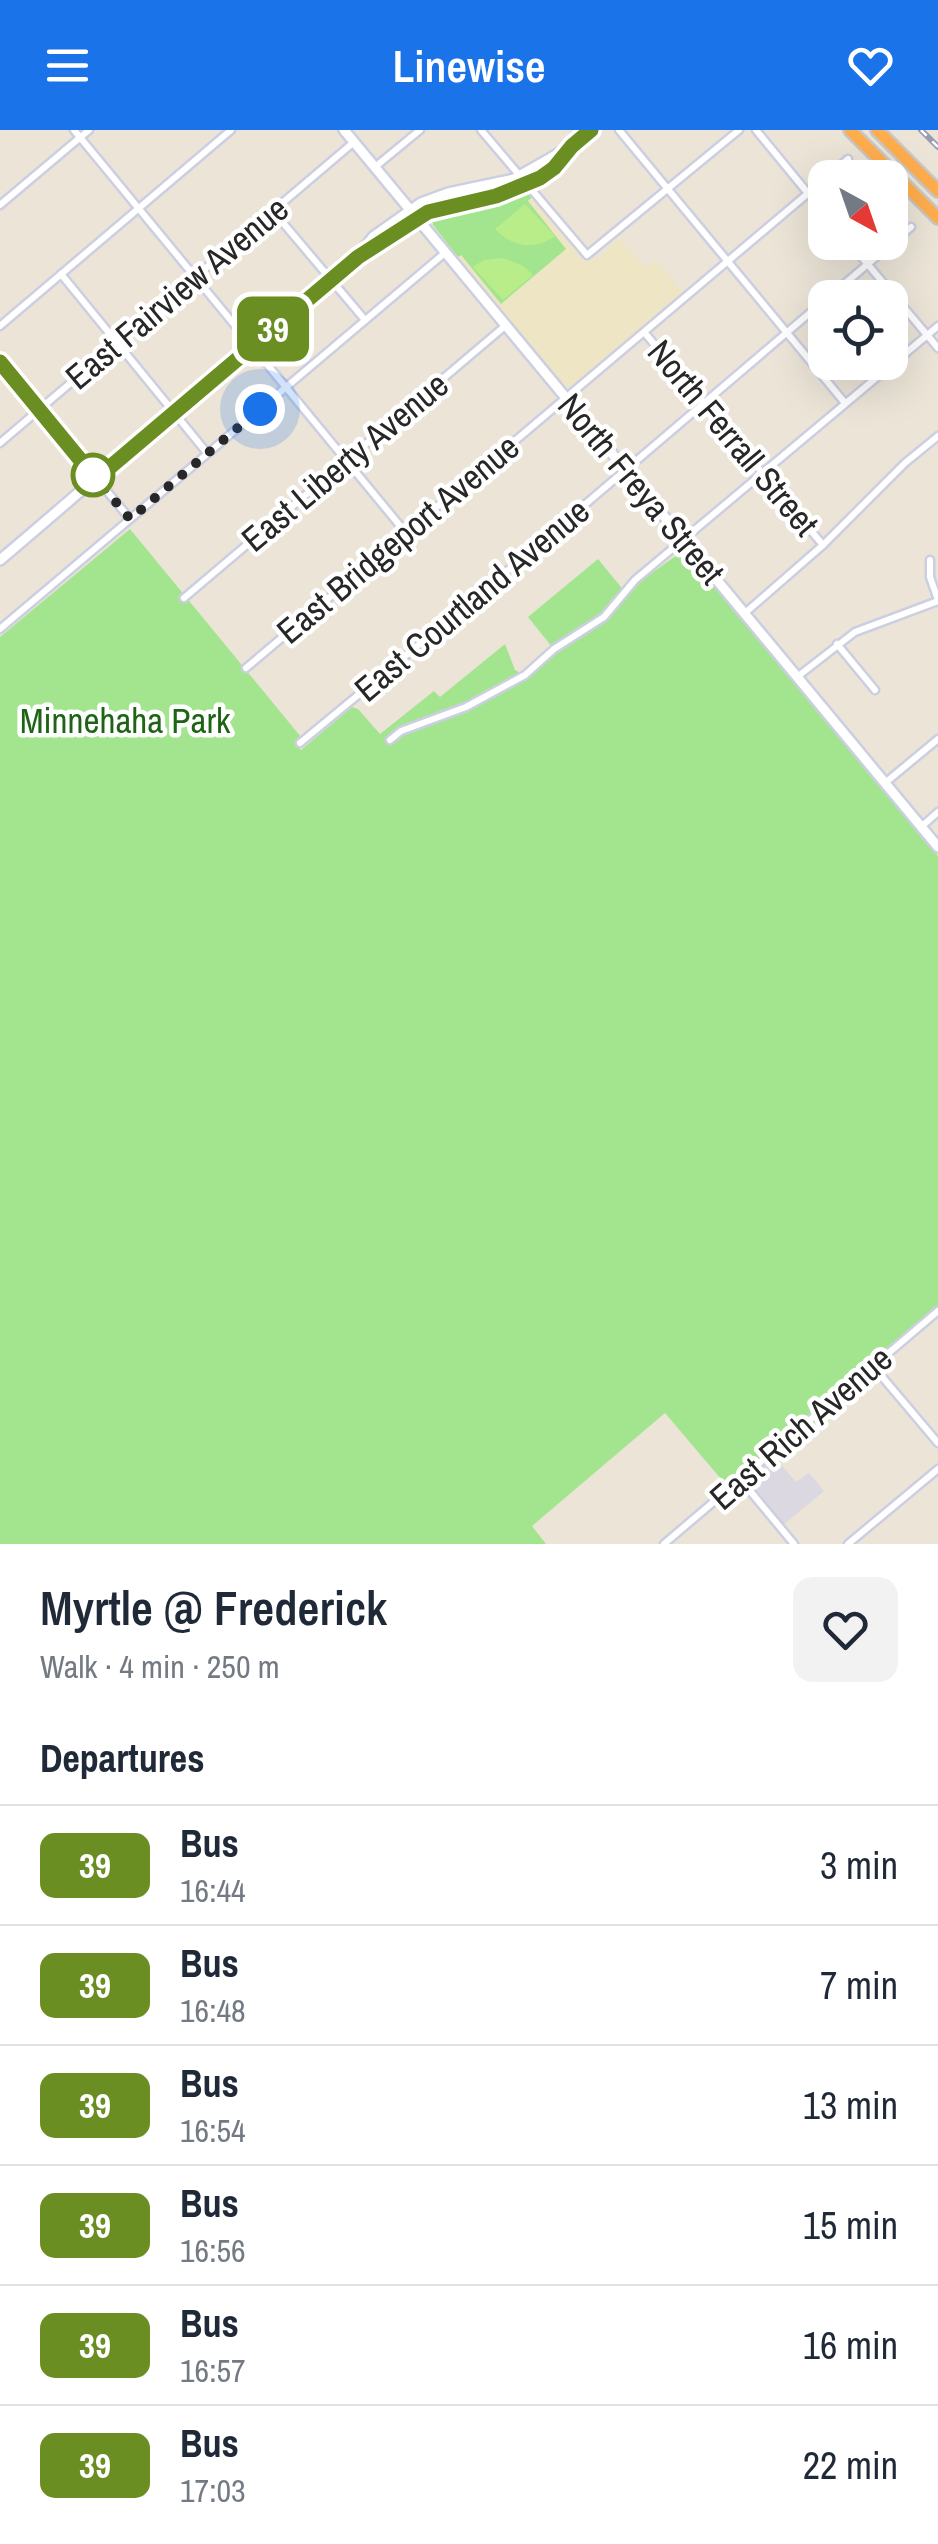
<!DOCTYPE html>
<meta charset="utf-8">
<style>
:root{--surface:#fff;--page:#f2f2f3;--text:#1f2937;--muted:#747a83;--line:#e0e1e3;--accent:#1a73e8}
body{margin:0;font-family:"Archivo Narrow",sans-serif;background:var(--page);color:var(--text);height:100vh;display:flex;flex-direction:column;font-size:38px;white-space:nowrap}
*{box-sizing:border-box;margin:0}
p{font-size:32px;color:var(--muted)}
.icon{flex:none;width:55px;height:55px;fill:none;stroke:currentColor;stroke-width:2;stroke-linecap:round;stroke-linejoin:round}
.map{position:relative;height:1414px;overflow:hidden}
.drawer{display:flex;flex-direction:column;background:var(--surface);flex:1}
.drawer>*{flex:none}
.badge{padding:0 20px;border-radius:15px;font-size:35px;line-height:65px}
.needle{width:65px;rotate:140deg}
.fabs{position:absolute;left:808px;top:30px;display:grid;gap:20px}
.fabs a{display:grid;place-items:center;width:100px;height:100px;border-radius:20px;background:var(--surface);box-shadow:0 10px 40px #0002;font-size:50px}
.you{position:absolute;width:50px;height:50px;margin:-25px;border:8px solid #fff;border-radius:50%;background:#1a73e8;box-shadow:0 0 0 15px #1a73e833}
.map>.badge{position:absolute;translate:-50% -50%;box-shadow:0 0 0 5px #fff}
h2{padding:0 40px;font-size:38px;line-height:90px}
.round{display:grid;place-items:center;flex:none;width:105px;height:105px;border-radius:20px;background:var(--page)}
.overview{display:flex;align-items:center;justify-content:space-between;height:170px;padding:0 40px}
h1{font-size:48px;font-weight:600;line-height:75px}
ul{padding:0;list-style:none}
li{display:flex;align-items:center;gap:30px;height:120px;padding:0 40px;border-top:2px solid var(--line)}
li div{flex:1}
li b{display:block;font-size:38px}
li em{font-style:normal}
li .badge{min-width:110px;font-weight:700;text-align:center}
header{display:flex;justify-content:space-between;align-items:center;height:130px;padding:0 40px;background:var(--accent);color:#fff;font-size:45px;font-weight:600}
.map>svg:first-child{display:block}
.industrial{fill:#dcd8e2}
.education{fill:#eee5c4}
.green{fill:#a3e58f}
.pitch{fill:#b8ed8a}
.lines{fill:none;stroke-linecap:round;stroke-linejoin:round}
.street-casing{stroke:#cccee1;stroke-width:11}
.secondary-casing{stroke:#cccee1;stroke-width:14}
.highway-casing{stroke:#c7c7c7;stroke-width:16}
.street{stroke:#fff;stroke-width:6}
.secondary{stroke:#fff;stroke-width:9}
.highway{stroke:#ffae4d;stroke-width:11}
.rail-casing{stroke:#9a9bb2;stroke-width:6}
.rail{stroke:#fff;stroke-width:2.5;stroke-dasharray:8;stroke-linecap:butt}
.line-casing{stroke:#fff;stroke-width:22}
.line{stroke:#6b8e23;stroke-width:15}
.walk{stroke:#272727;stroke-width:10;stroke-dasharray:0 18}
.stop-dot{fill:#fff;stroke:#6b8e23;stroke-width:5}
.labels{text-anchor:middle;stroke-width:9;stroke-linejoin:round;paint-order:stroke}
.street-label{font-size:35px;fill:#272727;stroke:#fff}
.park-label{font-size:35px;fill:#1d6515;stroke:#fff}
</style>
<header><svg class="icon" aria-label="menu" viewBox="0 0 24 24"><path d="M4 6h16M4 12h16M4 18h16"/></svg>Linewise<svg class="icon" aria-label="heart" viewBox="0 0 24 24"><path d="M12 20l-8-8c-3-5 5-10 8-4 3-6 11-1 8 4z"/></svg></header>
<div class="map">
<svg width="938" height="1414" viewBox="0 0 938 1414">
<rect width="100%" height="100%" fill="#ebe4d7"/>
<!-- industrial -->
<path class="industrial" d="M 774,1326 L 796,1352 L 809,1343 L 824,1361 L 783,1395 L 746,1350 Z"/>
<!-- education -->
<path class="education" d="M 532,67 L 584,131 L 597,129 L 619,107 L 646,138 L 656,130 L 683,162 L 571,256 L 564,255 L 458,127 Z"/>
<!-- green -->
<g class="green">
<path d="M 526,62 L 532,67 L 528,71 L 566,119 L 501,174 L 461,125 L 458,127 L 433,95 L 432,89 C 444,75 503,69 526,62 Z"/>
<path d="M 130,399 L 301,607 L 295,613 L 301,620 L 352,577 L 358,579 L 380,604 L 434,561 L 440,567 L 505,514 L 515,540 L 522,544 L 552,517 L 528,487 L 598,429 L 625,462 L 684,420 L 938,726 L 938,1176 L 727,1356 L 665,1283 L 532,1396 L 546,1414 L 0,1414 L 0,507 Z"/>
</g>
<!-- pitch -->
<g class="pitch">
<path d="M 525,74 L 555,106 C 534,121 512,117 495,99 Z"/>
<path d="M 504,128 L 523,136 L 533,145 L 503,170 L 473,137 L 484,130 Z"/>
</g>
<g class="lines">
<defs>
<g id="street">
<path d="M 74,0 L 406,403"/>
<path d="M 481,0 L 587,125 L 739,0"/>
<path d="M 619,0 L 845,273"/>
<path d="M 756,0 L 825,84"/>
<path d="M 375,37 L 420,0"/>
<path d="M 826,48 L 848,29"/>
<path d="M 0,75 L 89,0"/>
<path d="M 273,81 L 365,190"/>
<path d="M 849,112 L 938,218"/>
<path d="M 61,144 L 207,323"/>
<path d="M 828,168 L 911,97"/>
<path d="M 0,196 L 231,0"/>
<path d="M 644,202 L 823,415"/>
<path d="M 0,232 L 130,389"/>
<path d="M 0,313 L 354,12"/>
<path d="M 930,430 L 930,447 L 938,470"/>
<path d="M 184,468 L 505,196"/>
<path d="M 745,483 L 823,415 L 905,333 L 938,306"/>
<path d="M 0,499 L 446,122"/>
<path d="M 837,514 L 875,560"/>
<path d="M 246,538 L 825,49"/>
<path d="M 797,547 L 855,502 L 938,471"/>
<path d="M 390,610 L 401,601 L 466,577 L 525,545 L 554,519 L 604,487 L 635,450 L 938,196"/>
<path d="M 300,613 L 467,475 L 825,170"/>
<path d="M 885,653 L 938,609"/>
<path d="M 921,697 L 938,682"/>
<path d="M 873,1236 L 938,1313"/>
<path d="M 741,1350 L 794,1414"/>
<path d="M 664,1414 L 938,1181"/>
<path d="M 848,1414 L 938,1339"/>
</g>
<g id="secondary">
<path d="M 344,0 L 938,717"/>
<path d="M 361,122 L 373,107 L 421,73 L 448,63 L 514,49 L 570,17"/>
<path d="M 0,430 C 134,317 264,197 405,94 C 440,69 483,73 521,57 C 551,44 566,21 591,0"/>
</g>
<g id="highway">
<path d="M 850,0 L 938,88"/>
<path d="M 877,0 L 938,61"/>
</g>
</defs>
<!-- street casing -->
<use href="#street" class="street-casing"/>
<!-- secondary casing -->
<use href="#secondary" class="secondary-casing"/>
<!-- highway casing -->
<use href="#highway" class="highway-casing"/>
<!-- street -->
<use href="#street" class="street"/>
<!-- secondary -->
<use href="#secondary" class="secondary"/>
<!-- highway -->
<use href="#highway" class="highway"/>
<defs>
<path id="rail" d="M 921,0 L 938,17"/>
</defs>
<!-- rail casing -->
<use href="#rail" class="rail-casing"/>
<!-- rail -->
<use href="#rail" class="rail"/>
</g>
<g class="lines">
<defs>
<path id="line" d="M 0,232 L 96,349 L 358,127 L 428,82 L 496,66 L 540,48 L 554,38 L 572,16 L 591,0"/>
</defs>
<!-- line casing -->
<use href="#line" class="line-casing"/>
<!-- line -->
<use href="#line" class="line"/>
<!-- walk -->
<path class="walk" d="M 93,345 L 130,389 L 260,279"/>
</g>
<!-- markers -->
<circle class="stop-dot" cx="93" cy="345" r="20"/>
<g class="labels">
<!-- street labels -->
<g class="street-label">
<text transform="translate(177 163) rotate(-40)" y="12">East Fairview Avenue</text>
<text transform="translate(733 308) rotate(50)" y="12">North Ferrall Street</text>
<text transform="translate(345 332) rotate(-40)" y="12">East Liberty Avenue</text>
<text transform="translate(641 359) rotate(50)" y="12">North Freya Street</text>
<text transform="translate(398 409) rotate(-40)" y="12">East Bridgeport Avenue</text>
<text transform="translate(472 470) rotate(-40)" y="12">East Courtland Avenue</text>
<text transform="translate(801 1298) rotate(-41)" y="12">East Rich Avenue</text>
</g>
<!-- park labels -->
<g class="park-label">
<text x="125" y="603">Minnehaha Park</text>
</g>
</g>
</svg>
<div class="fabs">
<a><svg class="needle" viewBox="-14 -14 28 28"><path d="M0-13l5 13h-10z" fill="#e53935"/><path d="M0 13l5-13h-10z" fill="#747a83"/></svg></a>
<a><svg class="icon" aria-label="locate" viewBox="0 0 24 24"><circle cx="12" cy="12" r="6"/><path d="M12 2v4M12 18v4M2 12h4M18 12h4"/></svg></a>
</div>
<div class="you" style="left:260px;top:279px"></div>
<b class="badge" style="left:273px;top:199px;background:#6b8e23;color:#fff">39</b>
</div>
<section class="drawer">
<div class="overview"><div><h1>Myrtle @ Frederick</h1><p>Walk · 4 min · 250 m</p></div><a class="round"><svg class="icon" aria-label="heart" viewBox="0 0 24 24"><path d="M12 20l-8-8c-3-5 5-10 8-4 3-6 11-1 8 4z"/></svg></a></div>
<h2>Departures</h2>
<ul>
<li><span class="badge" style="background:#6b8e23;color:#fff">39</span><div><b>Bus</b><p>16:44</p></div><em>3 min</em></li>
<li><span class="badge" style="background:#6b8e23;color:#fff">39</span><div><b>Bus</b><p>16:48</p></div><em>7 min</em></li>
<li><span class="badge" style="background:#6b8e23;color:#fff">39</span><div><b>Bus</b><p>16:54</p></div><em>13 min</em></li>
<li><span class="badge" style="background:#6b8e23;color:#fff">39</span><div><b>Bus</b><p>16:56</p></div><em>15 min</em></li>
<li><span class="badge" style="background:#6b8e23;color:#fff">39</span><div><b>Bus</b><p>16:57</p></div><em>16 min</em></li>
<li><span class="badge" style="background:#6b8e23;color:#fff">39</span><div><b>Bus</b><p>17:03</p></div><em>22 min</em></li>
</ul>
</section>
